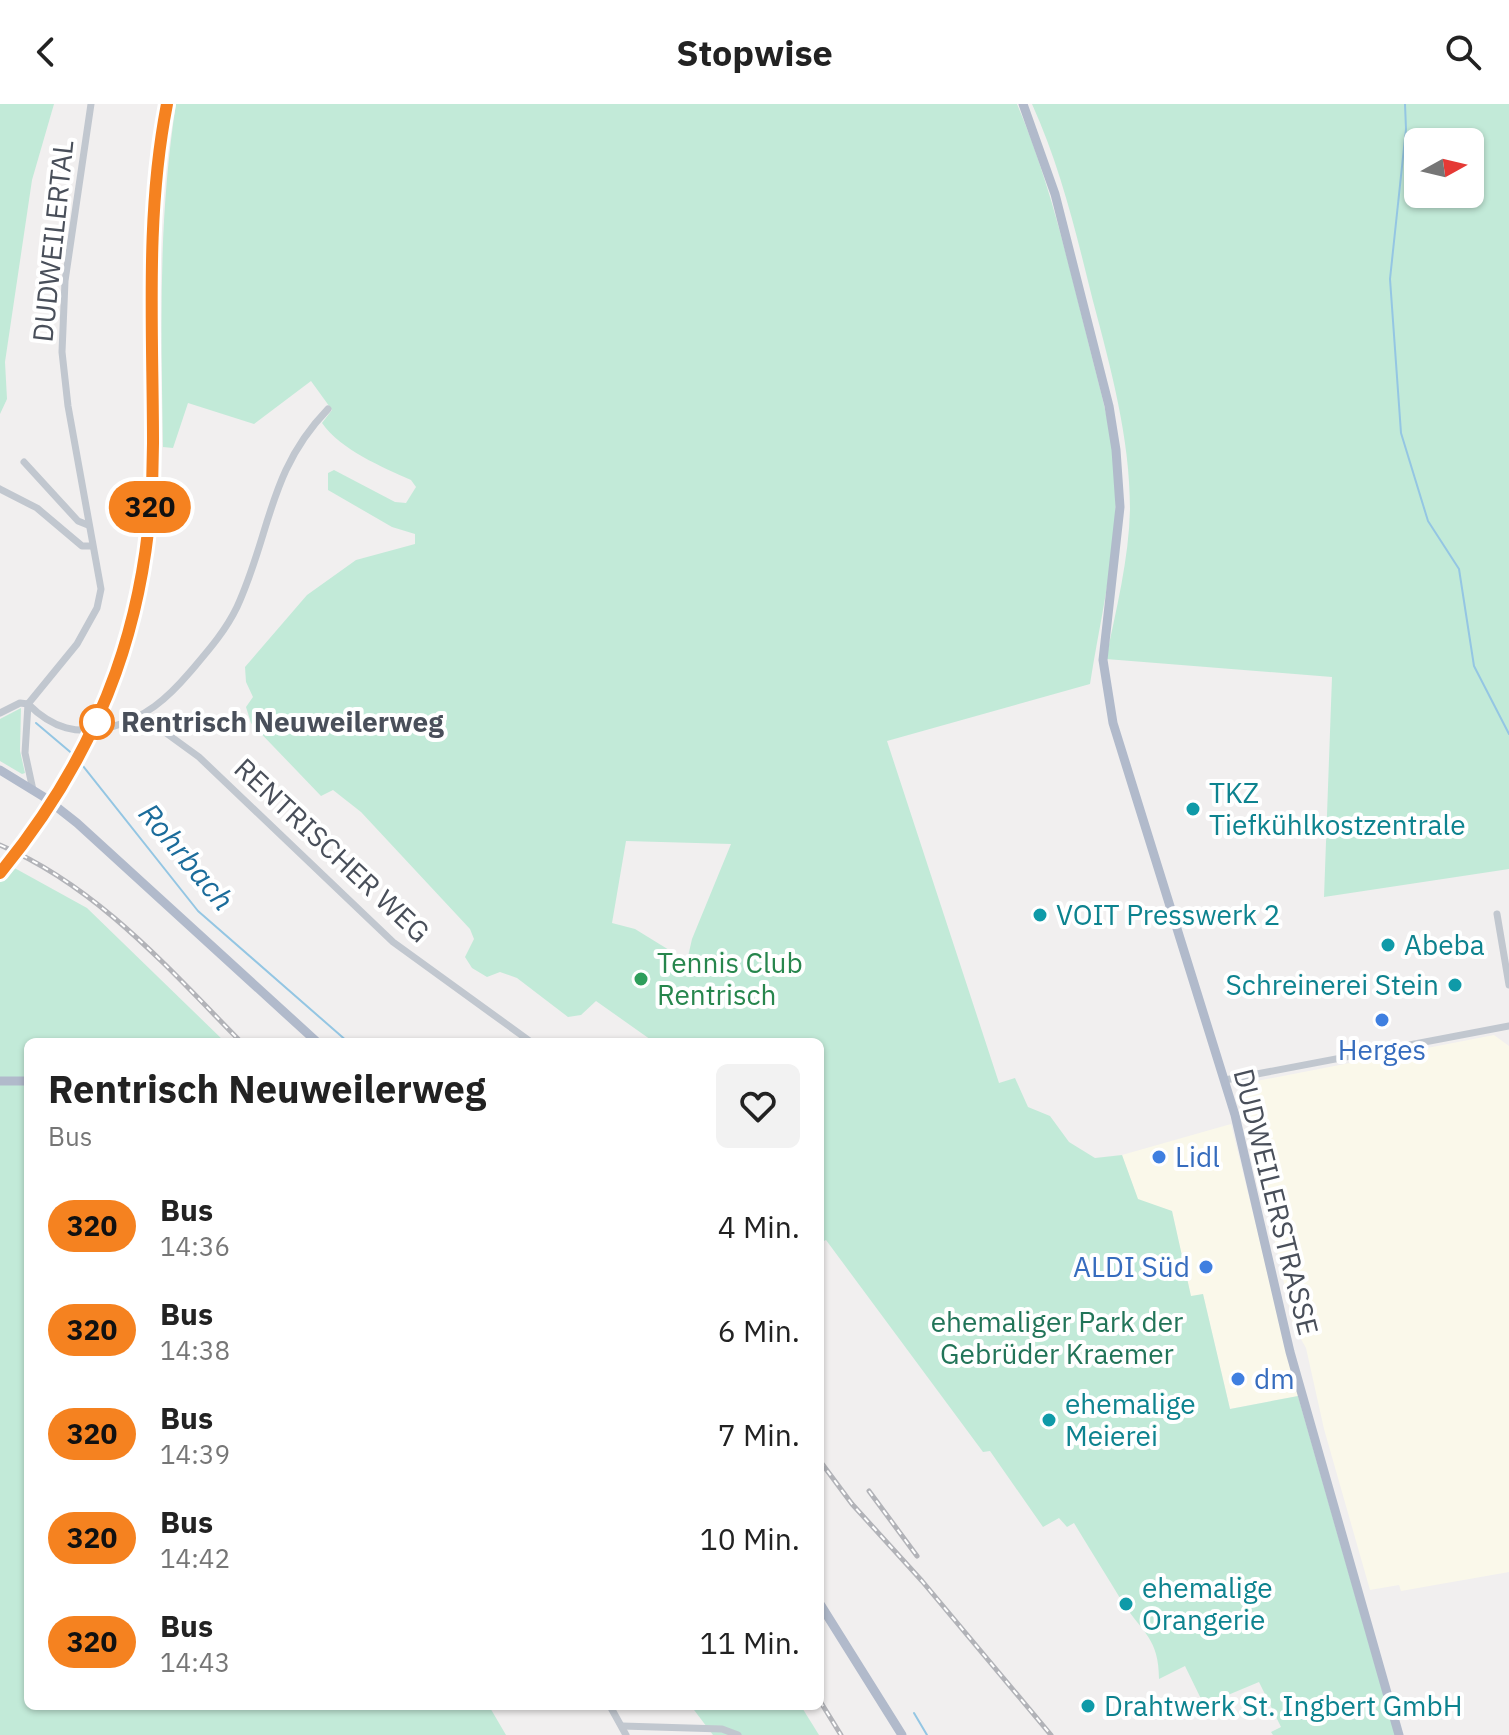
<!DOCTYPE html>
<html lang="de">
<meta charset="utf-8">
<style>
:root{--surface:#fff;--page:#f2f2f2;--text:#222;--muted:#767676}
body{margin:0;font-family:"IBM Plex Sans",sans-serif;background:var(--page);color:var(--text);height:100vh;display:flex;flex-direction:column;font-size:30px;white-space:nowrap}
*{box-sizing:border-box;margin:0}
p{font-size:26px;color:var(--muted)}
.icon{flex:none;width:44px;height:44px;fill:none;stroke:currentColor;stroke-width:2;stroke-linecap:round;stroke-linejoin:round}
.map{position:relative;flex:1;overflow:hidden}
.panel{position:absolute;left:24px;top:934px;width:800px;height:672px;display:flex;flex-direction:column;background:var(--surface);border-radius:12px;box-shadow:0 2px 6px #0004}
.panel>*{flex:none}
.badge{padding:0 16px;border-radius:26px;font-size:28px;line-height:52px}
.needle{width:52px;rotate:82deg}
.fabs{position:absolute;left:1404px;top:24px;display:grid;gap:16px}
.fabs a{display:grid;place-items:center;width:80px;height:80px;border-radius:12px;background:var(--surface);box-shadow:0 2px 6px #0004;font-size:40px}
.map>.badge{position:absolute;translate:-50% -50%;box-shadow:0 0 0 4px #fff}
.round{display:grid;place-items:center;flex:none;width:84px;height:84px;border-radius:12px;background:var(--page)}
.summary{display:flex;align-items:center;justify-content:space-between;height:136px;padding:0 24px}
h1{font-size:38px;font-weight:700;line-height:60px}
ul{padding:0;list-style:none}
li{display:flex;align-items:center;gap:24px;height:104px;padding:0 24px}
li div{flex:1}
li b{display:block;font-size:30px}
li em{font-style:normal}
li .badge{min-width:88px;font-weight:700;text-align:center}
header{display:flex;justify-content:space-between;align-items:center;height:104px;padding:0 24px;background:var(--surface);font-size:36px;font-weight:700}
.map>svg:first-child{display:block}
.commercial{fill:#faf8ea}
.green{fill:#c2ead8;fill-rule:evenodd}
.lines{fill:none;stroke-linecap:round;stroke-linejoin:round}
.stream{stroke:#94c6e3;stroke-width:2}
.minor{stroke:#c1c7cf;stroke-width:7}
.major{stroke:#b1bacb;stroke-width:9}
.rail-casing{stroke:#b2b3b8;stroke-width:5}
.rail{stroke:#fff;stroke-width:2;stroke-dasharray:6;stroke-linecap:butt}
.major-bridge{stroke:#b1bacb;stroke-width:9}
.line-casing{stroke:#fff;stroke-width:18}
.line{stroke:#f58220;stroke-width:12}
.stop-dot{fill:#fff;stroke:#f58220;stroke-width:4}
.culture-dot{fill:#0f9aa8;stroke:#fff;stroke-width:3}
.leisure-dot{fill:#2e9e5b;stroke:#fff;stroke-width:3}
.shop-dot{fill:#3f7fe0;stroke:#fff;stroke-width:3}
.labels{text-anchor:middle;stroke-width:8;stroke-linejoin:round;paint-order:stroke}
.street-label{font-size:28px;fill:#494f5a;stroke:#fff}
.stop-label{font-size:28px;font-weight:bold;fill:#494f5a;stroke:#fff;text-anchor:start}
.culture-label{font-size:28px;fill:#0d838f;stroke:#fff;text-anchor:start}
.leisure-label{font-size:28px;fill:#27864d;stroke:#fff;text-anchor:start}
.shop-label{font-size:28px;fill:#366cbe;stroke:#fff;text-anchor:start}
.park-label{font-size:28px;fill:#217458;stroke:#fff}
.water-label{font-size:30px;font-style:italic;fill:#1b6c9b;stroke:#fff}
</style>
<header><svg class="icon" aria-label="back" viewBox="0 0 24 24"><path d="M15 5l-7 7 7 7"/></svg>Stopwise<svg class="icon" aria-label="search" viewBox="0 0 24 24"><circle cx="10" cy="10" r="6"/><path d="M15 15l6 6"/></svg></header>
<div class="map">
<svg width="1509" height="1631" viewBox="0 0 1509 1631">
<rect width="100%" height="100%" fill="#f1efef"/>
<!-- commercial -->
<g class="commercial">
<path d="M 1494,931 L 1509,942 L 1509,1468 L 1401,1487 L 1399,1481 L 1370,1486 L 1324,1325 L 1306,1244 L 1293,1221 L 1241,980 Z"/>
<path d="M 1231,1020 L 1298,1292 L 1230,1305 L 1203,1190 L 1191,1193 L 1172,1107 L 1138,1096 L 1122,1051 Z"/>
</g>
<!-- green -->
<g class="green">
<path d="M 0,0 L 54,0 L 32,76 L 5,258 L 7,295 L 0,310 Z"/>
<path d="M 176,0 L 1017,0 C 1049,75 1067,154 1087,233 C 1099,283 1116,335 1116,388 C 1116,453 1100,516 1090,580 L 887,637 L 999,979 L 1015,974 L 1028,1003 L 1050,1012 L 1069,1038 L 1095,1054 L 1122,1051 L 1138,1095 L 1172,1107 L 1191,1192 L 1203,1190 L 1230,1305 L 1298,1292 L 1395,1631 L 1273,1631 L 1271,1628 L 1281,1623 L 1259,1578 L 1204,1601 L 1185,1562 L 1159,1575 C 1159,1535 1143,1529 1123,1499 C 1107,1472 1090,1446 1074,1419 L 1067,1423 L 1059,1414 L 1043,1423 L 990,1347 L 983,1348 L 826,1136 L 820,1139 L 820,938 L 654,938 L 596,897 L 581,911 L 568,913 L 517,874 L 500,868 L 487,873 L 472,864 L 465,853 L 474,835 L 470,825 L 361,708 L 333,686 L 321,692 L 251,619 L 246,603 L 253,593 L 246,578 L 245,563 L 307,491 L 356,456 L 415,440 L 415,430 L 392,423 L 328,386 L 328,369 L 334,366 L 395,398 L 406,399 L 416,383 L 411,376 C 382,363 341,346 322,319 L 332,306 L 311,277 L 254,320 L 188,299 L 173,344 L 163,343 C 161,227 158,115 176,0 ZM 626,737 L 731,740 L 692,835 L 687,857 L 635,825 L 612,819 Z"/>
<path d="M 1032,0 L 1509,0 L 1509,765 L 1324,793 L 1332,573 L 1106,555 C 1116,506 1129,455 1130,405 C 1130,334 1111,265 1093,197 C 1076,129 1061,64 1032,0 ZM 1418,38 L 1470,38 L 1470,90 L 1418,90 Z"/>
<path d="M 21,604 L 20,647 L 25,669 L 22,670 L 0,657 L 0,615 Z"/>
<path d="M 0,756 L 87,804 L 225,938 L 28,938 L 28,1602 L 489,1602 L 506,1631 L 0,1631 Z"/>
<path d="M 691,1602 L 801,1602 L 819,1631 L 713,1631 Z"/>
</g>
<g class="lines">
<!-- stream -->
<g class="stream">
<path d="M 1405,0 L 1406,25 L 1390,175 L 1401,329 L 1428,417 L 1459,465 L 1474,562 L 1509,630"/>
<path d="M 36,619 L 75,652"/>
<path d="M 79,657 L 198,807 L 348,938"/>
<path d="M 914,1609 L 927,1631"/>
</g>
<!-- minor -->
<g class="minor">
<path d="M 24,358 L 78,417 L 88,421"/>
<path d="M 0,385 L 37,404 L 82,442 L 92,442"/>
<path d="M 28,600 C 53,625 77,631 111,623 C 145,614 167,595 190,568 C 207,548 225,528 237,503 C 271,429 268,367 328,305"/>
<path d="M 0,609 L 20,599 L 28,600"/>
<path d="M 144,613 L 199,653 L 393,838 L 531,938"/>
<path d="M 33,686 L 25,649 L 28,600 L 77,540 L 97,504 L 101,485 L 68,302 L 62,248 L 65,177 L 91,0"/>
<path d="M 1497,810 L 1509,881"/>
<path d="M 1225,976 L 1509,922"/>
<path d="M 610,1602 L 626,1631"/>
<path d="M 622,1622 L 722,1625 L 738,1631"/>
</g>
<!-- major -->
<g class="major">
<path d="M 1023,0 L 1055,90 L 1109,302 L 1116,346 L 1120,403 L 1103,556 L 1113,619 L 1235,1011 L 1290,1248 L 1399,1631"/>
<path d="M 153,340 C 150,227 145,111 167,0"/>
<path d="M 0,666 L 44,693 L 77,719 L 317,938"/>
<path d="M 25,738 L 41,717"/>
<path d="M 0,977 L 28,977"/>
<path d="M 820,1500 L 902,1631"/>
</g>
<defs>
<g id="rail">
<path d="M 0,741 C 98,783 168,864 241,938"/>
<path d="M 820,1357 L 852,1400 L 922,1477 L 1051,1631"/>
<path d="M 869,1387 L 917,1452"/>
<path d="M 820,1597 L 841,1631"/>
</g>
</defs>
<!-- rail casing -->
<use href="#rail" class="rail-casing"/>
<!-- rail -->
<use href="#rail" class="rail"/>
<!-- major-bridge -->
<g class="major-bridge">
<path d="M 41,717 C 122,587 148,492 153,340"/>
<path d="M 2,767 L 25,738"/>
</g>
</g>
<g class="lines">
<defs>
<path id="line" d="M 0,769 C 105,641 153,505 153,339 C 153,226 145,112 167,0"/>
</defs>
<!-- line casing -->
<use href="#line" class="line-casing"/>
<!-- line -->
<use href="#line" class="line"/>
</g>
<!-- markers -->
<circle class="stop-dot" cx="97" cy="618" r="16"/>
<g class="culture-dot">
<circle cx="1193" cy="705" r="8"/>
<circle cx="1040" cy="811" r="8"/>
<circle cx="1388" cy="841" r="8"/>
<circle cx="1455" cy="881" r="8"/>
<circle cx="1049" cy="1316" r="8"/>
<circle cx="1126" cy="1500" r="8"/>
<circle cx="1088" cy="1602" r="8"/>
</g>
<circle class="leisure-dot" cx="641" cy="875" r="8"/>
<g class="shop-dot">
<circle cx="1382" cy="916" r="8"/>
<circle cx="1159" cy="1053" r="8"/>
<circle cx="1206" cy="1163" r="8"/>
<circle cx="1238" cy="1275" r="8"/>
</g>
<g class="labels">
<!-- street labels -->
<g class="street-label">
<text transform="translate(53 137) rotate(-84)" y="10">DUDWEILERTAL</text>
<text transform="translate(332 746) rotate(43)" y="10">RENTRISCHER WEG</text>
<text transform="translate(1276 1098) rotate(76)" y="10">DUDWEILERSTRASSE</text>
</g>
<!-- stop labels -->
<g class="stop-label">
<text x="121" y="628">Rentrisch Neuweilerweg</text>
</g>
<!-- culture labels -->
<g class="culture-label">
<text x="1209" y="699">TKZ<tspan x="1209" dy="32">Tiefkühlkostzentrale</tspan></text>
<text x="1056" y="821">VOIT Presswerk 2</text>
<text x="1404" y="851">Abeba</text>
<text x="1439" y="891" text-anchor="end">Schreinerei Stein</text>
<text x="1065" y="1310">ehemalige<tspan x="1065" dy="32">Meierei</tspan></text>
<text x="1142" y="1494">ehemalige<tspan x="1142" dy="32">Orangerie</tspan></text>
<text x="1104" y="1612">Drahtwerk St. Ingbert GmbH</text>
</g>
<!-- leisure labels -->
<g class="leisure-label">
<text x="657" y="869">Tennis Club<tspan x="657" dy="32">Rentrisch</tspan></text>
</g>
<!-- shop labels -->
<g class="shop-label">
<text x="1382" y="956" text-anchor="middle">Herges</text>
<text x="1175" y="1063">Lidl</text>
<text x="1190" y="1173" text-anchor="end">ALDI Süd</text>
<text x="1254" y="1285">dm</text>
</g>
<!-- park labels -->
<g class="park-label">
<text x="1057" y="1228">ehemaliger Park der<tspan x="1057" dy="32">Gebrüder Kraemer</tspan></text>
</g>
<!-- water labels -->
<g class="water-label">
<text transform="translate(186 753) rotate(50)" y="10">Rohrbach</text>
</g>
</g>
</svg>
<div class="fabs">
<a><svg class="needle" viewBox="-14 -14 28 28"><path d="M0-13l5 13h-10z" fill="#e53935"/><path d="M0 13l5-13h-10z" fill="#767676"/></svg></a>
</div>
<b class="badge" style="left:150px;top:403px;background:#f58220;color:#111">320</b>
<section class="panel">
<div class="summary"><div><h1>Rentrisch Neuweilerweg</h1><p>Bus</p></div><a class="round"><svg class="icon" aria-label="heart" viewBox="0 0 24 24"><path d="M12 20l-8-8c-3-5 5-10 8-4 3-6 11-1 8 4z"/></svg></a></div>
<ul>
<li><span class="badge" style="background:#f58220;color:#111">320</span><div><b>Bus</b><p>14:36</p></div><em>4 Min.</em></li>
<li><span class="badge" style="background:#f58220;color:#111">320</span><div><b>Bus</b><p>14:38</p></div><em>6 Min.</em></li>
<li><span class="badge" style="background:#f58220;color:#111">320</span><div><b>Bus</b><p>14:39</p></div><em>7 Min.</em></li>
<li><span class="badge" style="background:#f58220;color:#111">320</span><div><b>Bus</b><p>14:42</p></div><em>10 Min.</em></li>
<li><span class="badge" style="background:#f58220;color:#111">320</span><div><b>Bus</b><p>14:43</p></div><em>11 Min.</em></li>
</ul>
</section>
</div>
